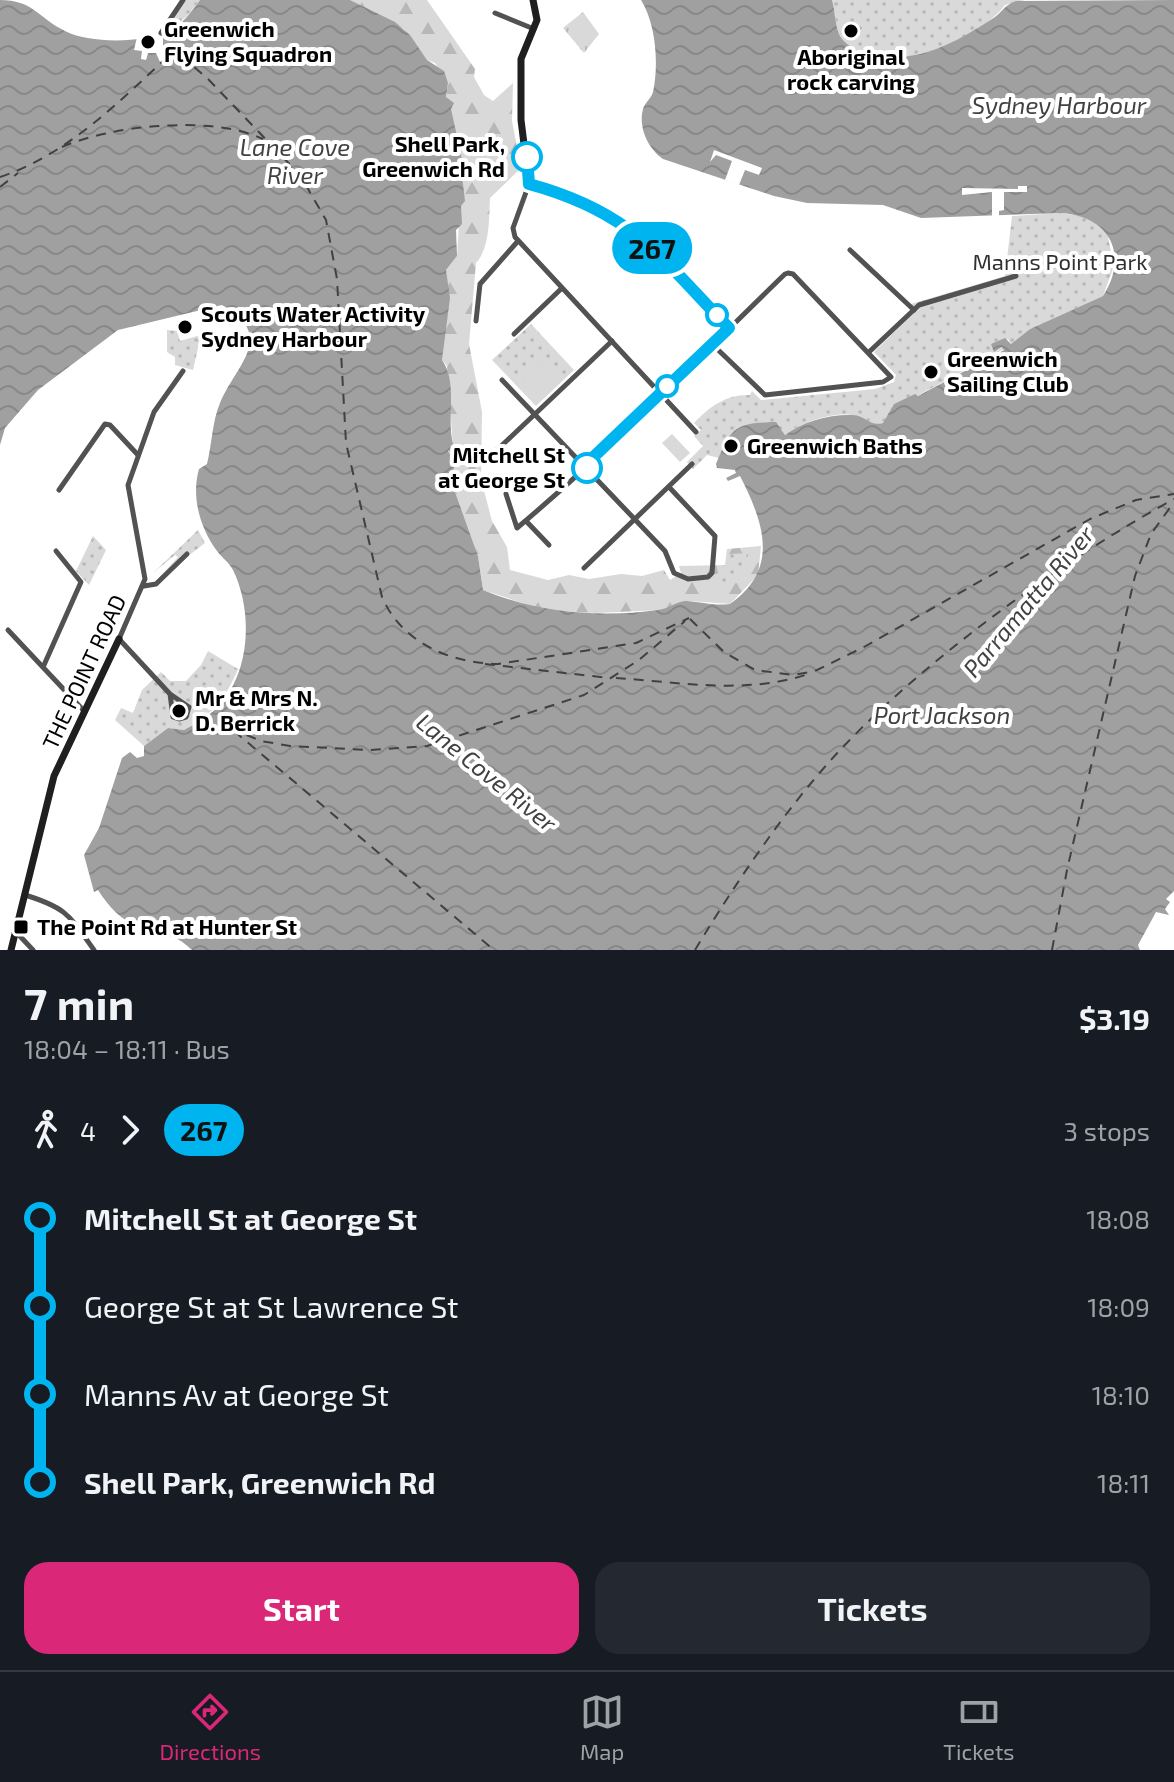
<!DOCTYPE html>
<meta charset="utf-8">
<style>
:root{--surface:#171b24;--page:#242831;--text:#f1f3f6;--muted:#9ea1a6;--line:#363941;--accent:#db2777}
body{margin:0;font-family:"Exo 2",sans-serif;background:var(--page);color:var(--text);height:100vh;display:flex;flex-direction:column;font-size:30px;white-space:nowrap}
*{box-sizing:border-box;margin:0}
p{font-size:26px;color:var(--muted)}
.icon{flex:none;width:44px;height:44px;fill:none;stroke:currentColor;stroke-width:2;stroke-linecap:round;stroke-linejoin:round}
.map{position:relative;height:950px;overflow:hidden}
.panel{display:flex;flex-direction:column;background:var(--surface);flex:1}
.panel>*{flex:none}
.badge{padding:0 16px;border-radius:26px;font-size:28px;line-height:52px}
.map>.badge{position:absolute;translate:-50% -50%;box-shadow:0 0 0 4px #fff}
.legs{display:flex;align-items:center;gap:12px;height:88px;padding:0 24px;font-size:26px}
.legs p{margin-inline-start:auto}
.headline{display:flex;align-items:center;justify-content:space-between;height:136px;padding:0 24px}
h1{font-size:44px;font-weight:700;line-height:60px}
.action{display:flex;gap:16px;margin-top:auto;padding:16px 24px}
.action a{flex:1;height:92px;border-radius:24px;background:var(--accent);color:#fff;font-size:32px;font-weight:700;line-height:92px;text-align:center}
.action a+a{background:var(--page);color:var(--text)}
ul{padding:0 24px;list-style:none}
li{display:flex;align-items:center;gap:28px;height:88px;font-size:30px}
li i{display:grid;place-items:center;width:12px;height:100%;margin:0 10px;background:currentColor}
li i::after{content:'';width:20px;height:20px;margin:-10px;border:6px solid;border-radius:50%;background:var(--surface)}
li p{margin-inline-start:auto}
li:first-child i{background:linear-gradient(#0000 50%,currentColor 0)}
li:last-child i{background:linear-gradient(currentColor 50%,#0000 0)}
.tabs{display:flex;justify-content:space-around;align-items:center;height:112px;border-top:2px solid var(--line);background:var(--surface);font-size:22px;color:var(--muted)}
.tabs a{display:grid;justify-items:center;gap:4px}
.tabs .on{color:var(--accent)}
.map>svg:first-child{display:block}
.grass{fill:url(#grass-tufts)}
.forest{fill:url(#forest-firs)}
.park{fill:url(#park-dots)}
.garden{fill:#d9d9d9}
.water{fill:url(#water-waves)}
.pier{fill:#fff}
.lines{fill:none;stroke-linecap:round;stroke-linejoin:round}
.ferry{stroke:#414141;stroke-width:2;stroke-dasharray:10 8;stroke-linecap:butt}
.street{stroke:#525252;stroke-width:5}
.secondary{stroke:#1f1f1f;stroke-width:7}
.line-1-casing{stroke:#fff;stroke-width:18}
.line-1{stroke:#00b5ef;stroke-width:12}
.poi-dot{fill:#000;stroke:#fff;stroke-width:3}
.stop-1-dot{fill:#fff;stroke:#00b5ef;stroke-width:4}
.labels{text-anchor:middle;stroke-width:8;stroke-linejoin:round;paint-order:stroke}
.poi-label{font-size:22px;font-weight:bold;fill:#000;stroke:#fff;text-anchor:start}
.stop-label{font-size:22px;font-weight:bold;fill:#000;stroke:#fff;text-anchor:end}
.park-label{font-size:22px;fill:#303030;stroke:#fff}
.street-label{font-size:22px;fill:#000;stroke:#fff}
.water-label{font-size:24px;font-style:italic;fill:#414141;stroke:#fff}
</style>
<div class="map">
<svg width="1174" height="950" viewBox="0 0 1174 950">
<defs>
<pattern id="grass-tufts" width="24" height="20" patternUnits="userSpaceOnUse" patternTransform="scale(2)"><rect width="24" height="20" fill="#d9d9d9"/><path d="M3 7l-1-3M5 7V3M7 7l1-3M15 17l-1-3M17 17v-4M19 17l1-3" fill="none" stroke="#b8b8b8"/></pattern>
<pattern id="forest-firs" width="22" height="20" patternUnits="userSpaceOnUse" patternTransform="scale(2)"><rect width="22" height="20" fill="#d9d9d9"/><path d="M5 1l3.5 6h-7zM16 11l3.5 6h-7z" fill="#b8b8b8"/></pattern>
<pattern id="park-dots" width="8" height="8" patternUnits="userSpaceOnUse" patternTransform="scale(2)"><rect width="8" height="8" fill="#d9d9d9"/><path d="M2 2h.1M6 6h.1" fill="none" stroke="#b8b8b8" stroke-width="1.8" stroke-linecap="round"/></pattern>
<pattern id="water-waves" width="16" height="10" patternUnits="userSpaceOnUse" patternTransform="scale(2)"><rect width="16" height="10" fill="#a0a0a0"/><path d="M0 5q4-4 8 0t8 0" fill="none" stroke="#888"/></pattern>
</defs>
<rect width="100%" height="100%" fill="#fff"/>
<!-- grass -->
<path class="grass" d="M 583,12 L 599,34 L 584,53 L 563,28 Z"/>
<!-- forest -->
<path class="forest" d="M 350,0 L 427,0 L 475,69 L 474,77 L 484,95 L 493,101 L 513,83 L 512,121 L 521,168 L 490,198 C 489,218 490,248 476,263 L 469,344 L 482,412 L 481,479 L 492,521 L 507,547 L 510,570 L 548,580 L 569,575 L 589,579 L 621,574 L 642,576 L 664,570 L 670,580 L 681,573 L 679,566 L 725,565 L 727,549 L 761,546 L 758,575 L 730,604 L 689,601 L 661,610 L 596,613 L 544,610 L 483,590 L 478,556 L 450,478 L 456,463 L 448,450 L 453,447 L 447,366 L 442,360 L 446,270 L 457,256 L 462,176 L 467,161 L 462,159 L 446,98 L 448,83 L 435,63 L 427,60 L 404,29 Z"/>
<!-- park -->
<g class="park">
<path d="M 182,0 L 200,0 L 187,16 L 168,32 Z"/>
<path d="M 832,0 L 1025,0 L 1005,5 C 979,41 872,86 840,36 C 835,28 835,10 832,0 Z"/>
<path d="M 1061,213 L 1087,217 L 1107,232 L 1114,266 L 1103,296 L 1030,329 L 1011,344 L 1008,339 L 995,352 L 1003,347 L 1004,349 L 917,396 L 894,404 C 890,412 890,421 880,424 C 870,427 866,418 857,416 C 836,410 801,422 785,435 L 781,429 L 726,437 L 719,458 L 707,455 L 693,469 L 687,462 L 703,446 L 694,436 L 701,430 L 694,423 C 710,406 727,394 750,395 L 752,391 L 761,400 L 875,389 L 894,382 L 896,375 L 874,352 L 914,313 L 911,304 L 1005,276 L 1012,216 Z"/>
<path d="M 531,324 L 574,370 L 536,406 L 492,360 Z"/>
<path d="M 167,330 L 177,331 L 180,341 L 201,335 L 193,370 L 175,365 L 175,357 L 167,352 Z"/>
<path d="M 198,530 L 205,543 L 157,580 L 178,557 L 175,555 L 153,573 Z"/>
<path d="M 93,536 L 106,550 L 89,585 L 76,571 Z"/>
<path d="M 749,553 L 737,583 L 719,585 L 717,567 L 727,565 L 730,554 Z"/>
<path d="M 208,651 L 238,669 C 224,702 214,712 184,730 L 168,728 L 144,746 L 115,720 L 121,708 L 133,713 L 142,690 L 161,672 L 170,681 L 186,681 L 201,665 Z"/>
</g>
<!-- garden -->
<g class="garden">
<path d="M 543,359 L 562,380 L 541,400 L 521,379 Z"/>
<path d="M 672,434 L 690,453 L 680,462 L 662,443 Z"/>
</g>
<!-- water -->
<path class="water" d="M 0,0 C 33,0 37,17 65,31 C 90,44 144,43 169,31 C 182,25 192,11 200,0 L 350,0 L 395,22 L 410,35 L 427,60 L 444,71 L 448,83 L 446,97 L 454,103 L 451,109 L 462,159 L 467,161 L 462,176 L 465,201 L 461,206 L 462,224 L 456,230 L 457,256 L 446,270 L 450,298 L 442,360 C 459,384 445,421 454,447 L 448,451 L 456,463 L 450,478 L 478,556 L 483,590 C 538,613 599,618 658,610 C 668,609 677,601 687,601 C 702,602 714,606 730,604 C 780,569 764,523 740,476 L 728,481 L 726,478 L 736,473 L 735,470 L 717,468 L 716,464 C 731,426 736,423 776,422 L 785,435 C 803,421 830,414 853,415 C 867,416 869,427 883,423 L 894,404 L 915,394 L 918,396 L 1004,350 L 1002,347 L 994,352 L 991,344 L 1005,338 L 1011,344 L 1030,329 L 1103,296 C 1130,254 1109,216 1061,213 L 921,218 L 883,205 L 807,203 L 774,196 L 663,159 C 648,149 638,127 643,109 C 645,102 651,99 653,92 C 659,64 656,24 641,0 L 832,0 C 835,10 835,27 840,36 C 848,49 864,54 878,56 C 922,62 956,42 992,19 C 1002,13 1004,5 1016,1 L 1174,0 L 1174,891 L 1166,899 L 1170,902 L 1165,909 L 1169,915 L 1156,912 L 1138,945 L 1140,950 L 192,950 C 170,929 163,939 140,928 C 121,920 109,907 98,890 L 94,892 L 84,855 L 99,828 L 122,758 L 130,752 L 137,758 L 144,756 L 144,746 L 168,728 L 184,730 C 198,722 213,714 223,701 C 251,666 252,609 233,570 C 229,562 222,558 217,551 C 200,528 191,497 199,469 L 207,464 C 212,444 212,422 220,403 C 235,366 278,336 222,305 L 118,330 L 38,390 L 5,428 L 0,445 Z"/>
<!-- pier -->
<g class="pier">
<path d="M 163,33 L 163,52 L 171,51 L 173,56 L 160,62 L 156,53 L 148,53 L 146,60 L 141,59 L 142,51 L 134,50 L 137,37 Z"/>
<path d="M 714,150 L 762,168 L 759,175 L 745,170 L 739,185 L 725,180 L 732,161 L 716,155 L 710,162 Z"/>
<path d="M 1018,186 L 1027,186 L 1027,192 L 1004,192 L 1004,210 L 999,211 L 999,221 L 992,221 L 992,192 L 962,195 L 962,188 L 1018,189 Z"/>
</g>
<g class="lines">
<!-- ferry -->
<g class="ferry">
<path d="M 62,147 C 112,125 213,115 263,139"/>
<path d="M 0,177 C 64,156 115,106 163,61 L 193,66 L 209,80 L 300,175 L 326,220 L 337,279 L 346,443 L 382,597 C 402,643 450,663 498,664 L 636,643 L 689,618"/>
<path d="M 0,187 L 18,173"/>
<path d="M 690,619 L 724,652 L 755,670 L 794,675 L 815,671 L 864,647 L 1090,519 L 1136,500 L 1174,494"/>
<path d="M 485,664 L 609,678"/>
<path d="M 616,678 C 678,682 747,695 808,674"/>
<path d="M 230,728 L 261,741 L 290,746 L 370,750 L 427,746 L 584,695 L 639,660 L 685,621"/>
<path d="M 234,731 L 494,950"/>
<path d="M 695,950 C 737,881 785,809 841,749 C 927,658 1064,559 1174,499"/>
<path d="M 1052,950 L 1067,870 L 1135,576 L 1151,534 L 1174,502"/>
</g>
<!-- street -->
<g class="street">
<path d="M 495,13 L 534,29"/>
<path d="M 161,33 L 183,0"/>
<path d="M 850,250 L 914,310"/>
<path d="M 476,321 L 480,284 L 518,241"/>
<path d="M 514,334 L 562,288"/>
<path d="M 869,352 L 919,305 L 1016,276"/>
<path d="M 502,380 L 665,551 L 674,573 L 688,579 L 708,577 L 712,573 L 715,536 L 669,487"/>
<path d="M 696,432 L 515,237 L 513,228 L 529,184 L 587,202 L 636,231 L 729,328"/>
<path d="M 497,450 L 612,341"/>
<path d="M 59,490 L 105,424 L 110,425 L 138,455"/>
<path d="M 506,494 L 517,528 C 611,449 697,359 785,274 L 788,273 L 793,274 L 891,377 L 883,382 L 765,395 L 712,344"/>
<path d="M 526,521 L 549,545"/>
<path d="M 584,568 L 692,464"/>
<path d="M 144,586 L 156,584 L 187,554"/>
<path d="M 8,630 L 85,712"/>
<path d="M 44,665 L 81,582 L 56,551"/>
<path d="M 170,694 L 173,717 L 179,719 L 186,717 L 189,707 L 170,694 L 119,639 L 145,579 L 128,485 L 154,412 L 183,371"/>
<path d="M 25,895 C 67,908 69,915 94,950"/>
<path d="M 16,932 L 33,950"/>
</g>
<!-- secondary -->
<g class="secondary">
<path d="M 529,184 L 521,120 L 521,59 L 537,20 L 533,0"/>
<path d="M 11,950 L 54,776 L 119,639"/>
</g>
</g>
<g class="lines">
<defs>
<path id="line-1" d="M 527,157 L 529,184 C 632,212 659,256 729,328 L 585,465 L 587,468"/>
</defs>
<!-- line-1 casing -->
<use href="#line-1" class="line-1-casing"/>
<!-- line-1 -->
<use href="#line-1" class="line-1"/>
</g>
<!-- markers -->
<g class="poi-dot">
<circle cx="851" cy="31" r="8"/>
<circle cx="148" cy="42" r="8"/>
<circle cx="185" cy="327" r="8"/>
<circle cx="931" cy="372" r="8"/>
<circle cx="731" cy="446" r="8"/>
<circle cx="179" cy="711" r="8"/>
<rect x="13" y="919" width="16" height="16" rx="4"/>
</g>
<g class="stop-1-dot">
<circle cx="527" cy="157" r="14"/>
<circle cx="717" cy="315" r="10"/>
<circle cx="667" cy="386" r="10"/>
<circle cx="587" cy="468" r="14"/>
</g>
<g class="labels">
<!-- poi labels -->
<g class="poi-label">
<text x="164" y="37">Greenwich<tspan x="164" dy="25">Flying Squadron</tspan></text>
<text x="851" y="65" text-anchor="middle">Aboriginal<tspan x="851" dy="25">rock carving</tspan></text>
<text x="201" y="322">Scouts Water Activity<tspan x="201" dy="25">Sydney Harbour</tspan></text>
<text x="947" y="367">Greenwich<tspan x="947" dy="25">Sailing Club</tspan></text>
<text x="747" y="454">Greenwich Baths</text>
<text x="195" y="706">Mr &amp; Mrs N.<tspan x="195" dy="25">D. Berrick</tspan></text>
<text x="37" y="935">The Point Rd at Hunter St</text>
</g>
<!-- stop labels -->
<g class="stop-label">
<text x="505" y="152">Shell Park,<tspan x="505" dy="25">Greenwich Rd</tspan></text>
<text x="565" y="463">Mitchell St<tspan x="565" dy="25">at George St</tspan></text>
</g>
<!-- park labels -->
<g class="park-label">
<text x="1060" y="270">Manns Point Park</text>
</g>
<!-- street labels -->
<g class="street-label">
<text transform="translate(84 672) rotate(-65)" y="8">THE POINT ROAD</text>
</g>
<!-- water labels -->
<g class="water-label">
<text x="1059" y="114">Sydney Harbour</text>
<text x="295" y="156">Lane Cove<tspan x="295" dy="28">River</tspan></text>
<text transform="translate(1029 602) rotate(-50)" y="8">Parramatta River</text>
<text x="942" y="724">Port Jackson</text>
<text transform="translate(486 773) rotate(39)" y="8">Lane Cove River</text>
</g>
</g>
</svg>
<b class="badge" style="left:652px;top:248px;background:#00b5ef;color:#111">267</b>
</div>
<section class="panel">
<div class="headline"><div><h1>7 min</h1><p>18:04 – 18:11 · Bus</p></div><b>$3.19</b></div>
<div class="legs"><svg class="icon" aria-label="walk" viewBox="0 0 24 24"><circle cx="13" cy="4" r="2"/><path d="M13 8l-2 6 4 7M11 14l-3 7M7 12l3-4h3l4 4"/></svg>4<svg class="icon" aria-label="forward" viewBox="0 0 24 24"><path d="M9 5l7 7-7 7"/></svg><b class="badge" style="background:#00b5ef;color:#111">267</b><p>3 stops</p></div>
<ul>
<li><i style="color:#00b5ef"></i><b>Mitchell St at George St</b><p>18:08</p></li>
<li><i style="color:#00b5ef"></i><span>George St at St Lawrence St</span><p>18:09</p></li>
<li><i style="color:#00b5ef"></i><span>Manns Av at George St</span><p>18:10</p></li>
<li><i style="color:#00b5ef"></i><b>Shell Park, Greenwich Rd</b><p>18:11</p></li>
</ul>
<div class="action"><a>Start</a><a>Tickets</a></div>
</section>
<nav class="tabs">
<a class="on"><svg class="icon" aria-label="directions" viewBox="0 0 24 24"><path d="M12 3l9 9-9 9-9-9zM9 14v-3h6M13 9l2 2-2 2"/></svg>Directions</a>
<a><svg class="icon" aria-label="map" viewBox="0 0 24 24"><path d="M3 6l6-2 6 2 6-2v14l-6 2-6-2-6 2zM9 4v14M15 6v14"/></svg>Map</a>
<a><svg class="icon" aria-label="tickets" viewBox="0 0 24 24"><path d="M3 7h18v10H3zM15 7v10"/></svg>Tickets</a>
</nav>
